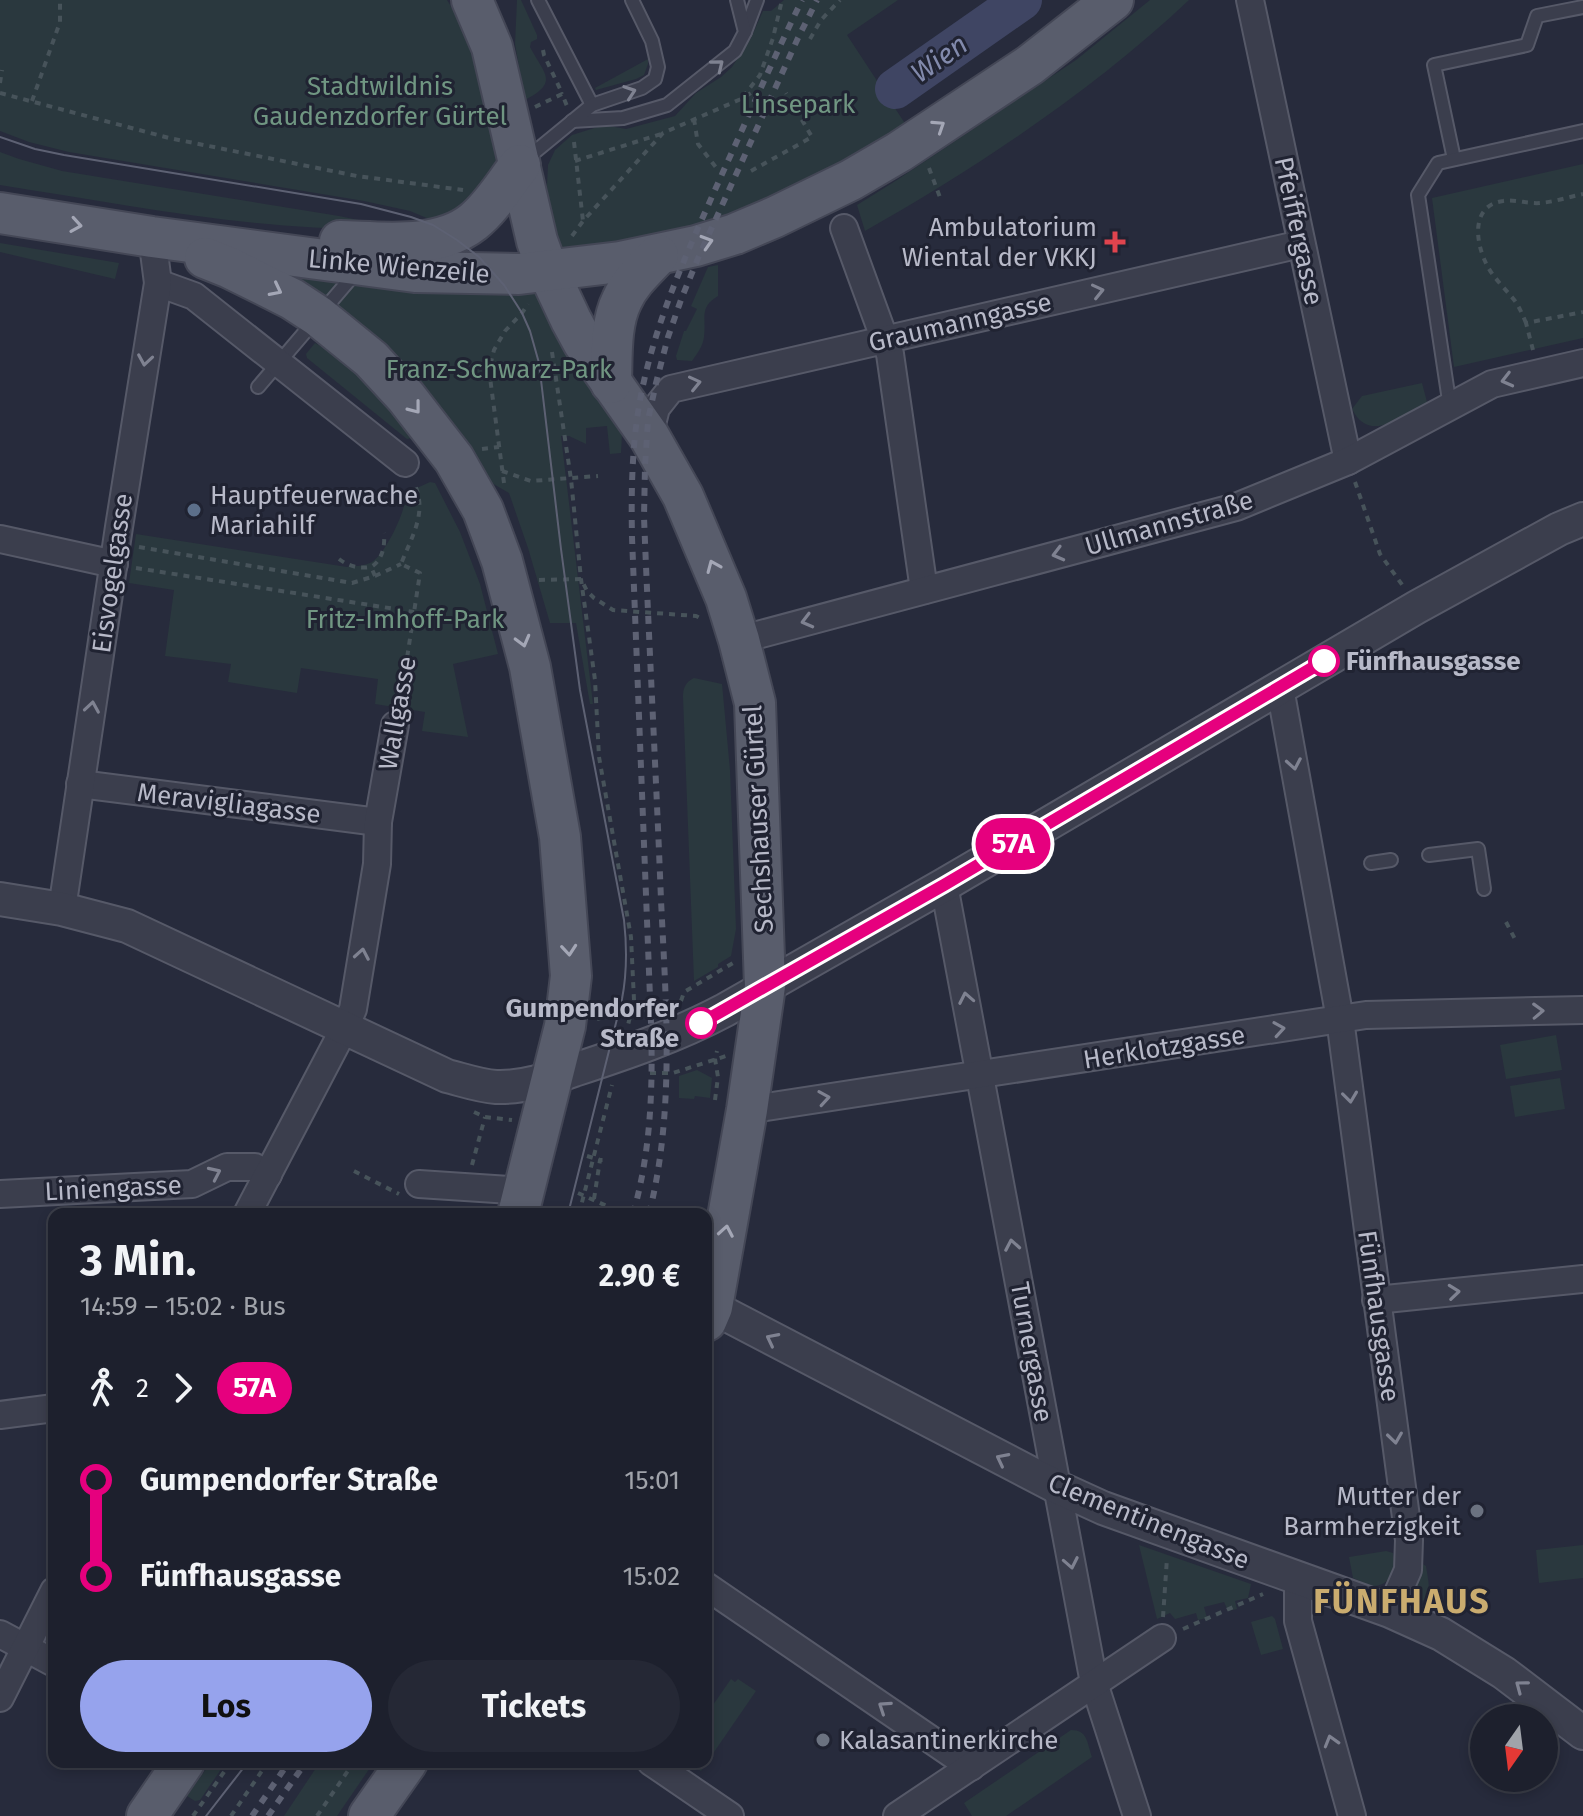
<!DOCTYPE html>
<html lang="de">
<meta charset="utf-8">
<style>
:root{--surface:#1d202d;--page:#252835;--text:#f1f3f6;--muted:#a0a3aa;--line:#3b3e49;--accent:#96a3ed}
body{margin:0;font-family:"Fira Sans",sans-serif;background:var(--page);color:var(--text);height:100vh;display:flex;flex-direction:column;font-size:30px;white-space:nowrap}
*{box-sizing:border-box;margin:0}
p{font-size:26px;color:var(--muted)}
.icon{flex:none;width:44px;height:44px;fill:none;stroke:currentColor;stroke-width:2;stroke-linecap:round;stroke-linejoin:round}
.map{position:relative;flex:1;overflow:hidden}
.sheet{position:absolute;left:48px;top:1208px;width:664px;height:560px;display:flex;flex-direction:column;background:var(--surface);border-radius:16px;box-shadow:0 4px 12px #0003,0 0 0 2px var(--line)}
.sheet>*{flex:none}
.badge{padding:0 16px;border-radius:26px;font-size:28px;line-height:52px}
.needle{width:52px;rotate:194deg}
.tools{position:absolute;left:1470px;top:1704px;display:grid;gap:16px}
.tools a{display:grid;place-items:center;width:88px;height:88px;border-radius:50%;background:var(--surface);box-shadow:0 4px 12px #0003,0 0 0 2px var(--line);font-size:40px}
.map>.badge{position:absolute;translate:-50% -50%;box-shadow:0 0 0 4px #fff}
.legs{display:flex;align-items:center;gap:12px;height:88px;padding:0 32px;font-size:26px}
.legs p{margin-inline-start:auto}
.overview{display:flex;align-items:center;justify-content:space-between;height:136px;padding:0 32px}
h1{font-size:44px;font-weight:700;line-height:60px}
.primary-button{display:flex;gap:16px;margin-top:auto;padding:16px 32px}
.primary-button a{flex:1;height:92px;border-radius:48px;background:var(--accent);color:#111;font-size:32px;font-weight:700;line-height:92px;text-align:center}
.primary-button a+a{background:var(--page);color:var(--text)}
ul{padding:0 32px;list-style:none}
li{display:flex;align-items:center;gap:28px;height:96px;font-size:30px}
li i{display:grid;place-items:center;width:12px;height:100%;margin:0 10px;background:currentColor}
li i::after{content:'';width:20px;height:20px;margin:-10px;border:6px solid;border-radius:50%;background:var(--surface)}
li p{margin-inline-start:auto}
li:first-child i{background:linear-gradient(#0000 50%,currentColor 0)}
li:last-child i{background:linear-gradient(currentColor 50%,#0000 0)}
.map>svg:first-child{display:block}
.green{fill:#2a383e}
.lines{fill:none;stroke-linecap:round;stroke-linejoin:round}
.river{stroke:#3f4563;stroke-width:40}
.service-casing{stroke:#565968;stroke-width:16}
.minor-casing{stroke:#565968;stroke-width:30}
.tertiary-casing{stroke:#565968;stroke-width:36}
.primary-casing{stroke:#444756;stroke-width:44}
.path{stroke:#47535a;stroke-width:4;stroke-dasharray:6 6;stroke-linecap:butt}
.service{stroke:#3b3e4d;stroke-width:12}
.minor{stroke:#3b3e4d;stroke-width:26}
.tertiary{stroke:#3b3e4d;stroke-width:32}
.primary{stroke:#595d6c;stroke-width:40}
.tram{stroke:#5d6173;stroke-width:2}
.rail{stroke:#5d6173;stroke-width:6;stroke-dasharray:8 8;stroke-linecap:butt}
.oneway{stroke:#7f8291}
.oneway2{stroke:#a4a7b6}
.line-1-casing{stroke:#fff;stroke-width:18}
.line-1{stroke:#e6007e;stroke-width:12}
.health-dot{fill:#e0444e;stroke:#202332;stroke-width:3}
.service-dot{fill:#5c6f8a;stroke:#202332;stroke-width:3}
.stop-1-dot{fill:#fff;stroke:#e6007e;stroke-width:4}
.worship-dot{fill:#6b7280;stroke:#202332;stroke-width:3}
.labels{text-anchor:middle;stroke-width:6;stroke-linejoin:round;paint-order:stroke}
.park-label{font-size:26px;fill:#709682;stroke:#202332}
.poi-label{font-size:26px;fill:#b7b9c8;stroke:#202332;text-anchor:end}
.street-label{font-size:26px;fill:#b7b9c8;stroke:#202332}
.stop-label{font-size:26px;font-weight:bold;fill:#b7b9c8;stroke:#202332;text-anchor:start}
.water-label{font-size:28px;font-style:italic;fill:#828aac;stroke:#202332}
.district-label{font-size:34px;font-weight:bold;letter-spacing:2px;fill:#caac6f;stroke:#202332}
</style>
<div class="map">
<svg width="1583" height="1816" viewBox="0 0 1583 1816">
<rect width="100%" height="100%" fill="#272b3c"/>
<!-- green -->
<g class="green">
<path d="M 0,0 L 447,0 C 474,40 486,112 497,159 C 492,194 467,204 441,224 L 410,211 L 364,201 L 69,152 L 29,142 L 0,131 Z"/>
<path d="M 517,0 L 521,0 L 537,35 L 537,39 L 531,42 L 530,47 C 544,74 560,82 525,100 L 515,44 Z"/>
<path d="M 784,0 L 898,0 L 847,35 L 906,125 L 829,173 L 733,216 L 668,236 L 563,255 L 550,214 L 547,186 L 548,165 L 555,150 L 572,135 L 604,125 L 626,129 L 675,116 L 696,93 L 721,77 L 732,67 L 751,38 L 763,11 L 771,11 Z"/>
<path d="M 1150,0 L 1189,0 C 1096,88 977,168 865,231 L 857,205 L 897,180 L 1076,60 Z"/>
<path d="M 648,59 L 648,64 L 644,75 L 636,79 L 596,90 L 595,88 Z"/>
<path d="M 0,152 L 19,159 L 62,171 L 339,216 L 402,229 C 266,233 134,206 0,185 Z"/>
<path d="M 1583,164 L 1583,338 L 1454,367 L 1432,198 Z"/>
<path d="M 0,243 L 119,263 L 115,279 L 0,252 Z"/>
<path d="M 718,265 L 718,296 C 698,308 707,318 704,337 C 703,346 697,354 692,361 L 677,360 L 676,356 L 684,331 L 686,331 L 697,309 L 691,306 L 708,267 Z"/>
<path d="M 282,270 L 535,287 L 622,434 L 621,453 L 610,454 L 607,426 L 586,428 L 586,444 L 569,436 L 561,436 L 593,704 L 590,704 L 576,623 L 550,623 L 528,548 L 509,493 L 483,478 Z"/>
<path d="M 315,343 C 349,359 390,409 413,438 L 407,439 L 307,358 L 306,354 Z"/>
<path d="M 1422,383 L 1427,402 C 1403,415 1370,445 1352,409 L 1362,396 Z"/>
<path d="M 430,482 L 435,483 L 460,532 L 480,584 L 498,654 L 453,664 L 468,737 L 422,731 L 425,712 L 375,704 L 378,679 L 301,668 L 297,693 L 228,682 L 231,664 L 165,656 L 174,590 L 129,583 L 136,534 L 347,567 C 356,566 365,566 372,562 C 386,553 407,509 406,493 Z"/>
<path d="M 694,678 L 722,684 L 730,770 L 736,929 L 731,956 L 718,964 L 718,967 L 694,981 L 683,697 C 683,689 685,682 694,678 Z"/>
<path d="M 1556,1035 L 1562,1070 L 1506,1079 L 1500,1045 Z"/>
<path d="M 697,1070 L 712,1078 L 710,1098 L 695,1096 L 694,1099 L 679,1098 L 679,1076 Z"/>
<path d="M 1560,1078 L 1565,1109 L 1515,1117 L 1510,1086 Z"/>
<path d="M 1139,1545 L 1251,1584 L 1248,1598 L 1235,1601 L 1237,1609 L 1228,1611 L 1224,1602 L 1204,1607 L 1207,1618 L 1198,1620 L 1196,1613 L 1175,1619 L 1170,1613 L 1157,1619 Z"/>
<path d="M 1583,1545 L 1583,1578 L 1539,1583 L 1536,1550 Z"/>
<path d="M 1386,1551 L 1393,1553 C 1396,1566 1391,1586 1374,1586 C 1368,1586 1359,1580 1353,1578 L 1349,1557 Z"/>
<path d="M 1421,1563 L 1426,1566 C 1428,1580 1435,1603 1415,1602 L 1409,1595 Z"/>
<path d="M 1272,1616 L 1275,1619 L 1283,1649 L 1261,1655 L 1251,1622 Z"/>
<path d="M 731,1679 L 735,1682 L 738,1679 L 756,1691 L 701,1771 L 687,1762 L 706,1762 L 706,1715 Z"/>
<path d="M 1071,1730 C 1088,1730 1087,1743 1092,1757 L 1006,1816 L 972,1816 L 964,1803 Z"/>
<path d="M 211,1762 L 226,1762 L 200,1800 L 195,1801 L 187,1796 Z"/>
<path d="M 320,1762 L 374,1762 L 337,1816 L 284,1816 Z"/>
</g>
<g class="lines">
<!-- river -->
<path class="river" d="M 895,89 L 1022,0"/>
<defs>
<g id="service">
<path d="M 538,0 L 592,105"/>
<path d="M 745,32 L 757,0"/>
<path d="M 572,121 L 623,118 L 667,105 L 735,51 L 745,32 L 737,0"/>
<path d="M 1454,159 L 1434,65 L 1527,45 L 1537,16 L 1583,7"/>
<path d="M 525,160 L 592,105 L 642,88 L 655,79 L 658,67 L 652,41 L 632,0"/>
<path d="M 258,387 L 351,278 L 358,272"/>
<path d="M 1450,407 L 1418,195 L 1438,163 L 1583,131"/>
<path d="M 1429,855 L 1478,849 L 1484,889"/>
<path d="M 1371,863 L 1391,860"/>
</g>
<g id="minor">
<path d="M 1250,0 L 1348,461"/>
<path d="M 844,228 L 890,354 L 924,590"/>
<path d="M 158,283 L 194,296 L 405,463"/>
<path d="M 649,436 L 656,408 L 671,389 L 1301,244"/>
<path d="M 0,539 L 114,564"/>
<path d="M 739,640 L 1236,507 L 1348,461 L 1492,384 L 1583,363"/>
<path d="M 1280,688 L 1340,1019 L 1409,1540 L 1408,1570 L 1390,1611"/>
<path d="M 80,784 L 378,822"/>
<path d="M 944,885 L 1094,1683 L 1137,1816"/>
<path d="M 62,909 L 119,527 L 158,283 L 152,237"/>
<path d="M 747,1110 L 1366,1015 L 1583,1010"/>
<path d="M 419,1184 L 524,1191"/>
<path d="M 0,1194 L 192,1184 L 227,1167 L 255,1167 L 268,1175"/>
<path d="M 247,1214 L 344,1029 L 353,1009 L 377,864 L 378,822 L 395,725"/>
<path d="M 1376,1300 L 1583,1279"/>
<path d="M 0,1415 L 54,1408"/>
<path d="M 1298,1579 L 1298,1621 L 1352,1816"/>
<path d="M 706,1586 L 971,1767"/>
<path d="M 0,1634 L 54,1663"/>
<path d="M 0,1698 L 54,1591"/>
<path d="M 651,1762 L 730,1816"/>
<path d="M 897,1816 L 1162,1638"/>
</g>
<g id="tertiary">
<path d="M 0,899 L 62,909 L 127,926 L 447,1076 C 463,1080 480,1086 496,1087 C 523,1088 549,1079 574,1070 C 626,1053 676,1036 725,1010 L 944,885 L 1417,607 L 1559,529 L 1583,519"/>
<path d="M 712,1307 L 1057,1487 L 1103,1508 L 1390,1611 L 1441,1634 L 1504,1673 L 1583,1733"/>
</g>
<g id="primary">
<path d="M 472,0 L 492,47 L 537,241 L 548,271 L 571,320 L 583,342 L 649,436 L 683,496 L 726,598 L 739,640 L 755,703 L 765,986 L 747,1110 L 712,1307 L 706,1321"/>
<path d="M 0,213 L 152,237 L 415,272 L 519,274 L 620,262 L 696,246 L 735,234 L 775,217 L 851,180 L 899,152 L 1030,65 L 1113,0"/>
<path d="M 340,241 C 382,242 438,250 473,222 C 492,207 505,184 520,165"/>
<path d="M 205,258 L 230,268 L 292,299 L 318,316 L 371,359 L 406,397 L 454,459 L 483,510 L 502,561 L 530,667 L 560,837 L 571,976 L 565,1026 L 518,1214"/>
<path d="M 611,383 C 612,356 610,324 622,300 C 630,282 645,269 658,255"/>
<path d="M 147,1816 L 184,1762"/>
<path d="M 369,1816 L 407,1762"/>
</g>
</defs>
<!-- service casing -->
<use href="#service" class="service-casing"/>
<!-- minor casing -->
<use href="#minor" class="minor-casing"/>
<!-- tertiary casing -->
<use href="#tertiary" class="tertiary-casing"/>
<!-- primary casing -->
<use href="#primary" class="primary-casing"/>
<!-- path -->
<g class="path">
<path d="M 810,39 L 821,20 L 840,0"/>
<path d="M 543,50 L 544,55 L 562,93"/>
<path d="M 0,83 L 2,70"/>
<path d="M 0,93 L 169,138 L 357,176 L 463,190"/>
<path d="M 743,97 L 760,75 L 773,38 L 782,0"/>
<path d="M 32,101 L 60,22 L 60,0"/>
<path d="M 535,107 L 562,94 L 567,106"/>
<path d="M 694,119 L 698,144 L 718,170"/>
<path d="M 574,142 L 583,221"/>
<path d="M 575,161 L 661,134"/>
<path d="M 929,168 L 941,200"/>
<path d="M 751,171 L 812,137 L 786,93"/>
<path d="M 572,236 L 583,221 L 663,133 L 741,99 L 751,93"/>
<path d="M 1526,323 C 1523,316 1520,308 1515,301 C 1505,288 1491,276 1485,261 C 1475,239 1472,205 1503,201 C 1515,199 1528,204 1540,203 C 1554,202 1569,197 1583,194"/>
<path d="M 1533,350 L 1526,323 L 1583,312"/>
<path d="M 552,352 L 571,479 L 581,579 L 595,680 L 599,757 L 631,937 L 634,1000 L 628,1025"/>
<path d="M 482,449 L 499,447"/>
<path d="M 502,471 L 531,481 L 598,476"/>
<path d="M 1355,482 L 1380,554 L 1403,586"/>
<path d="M 504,483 L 489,370 L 494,350 L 505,331 L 522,313 L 528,304"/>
<path d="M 139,547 L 352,583 L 375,576 L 401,564"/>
<path d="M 339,559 C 348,566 359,569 370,567"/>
<path d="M 136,568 L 414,612"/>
<path d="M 375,576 L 371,567 C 383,560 385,545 384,533"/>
<path d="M 539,580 L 581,579 L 587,591 L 594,598 L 613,610 L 696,616 L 700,618"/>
<path d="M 400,704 L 420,573 L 401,564 C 412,536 428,512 414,483"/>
<path d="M 1506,922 L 1517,943"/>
<path d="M 681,1001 L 684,992 L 733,963"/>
<path d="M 597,1019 L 619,1013 L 663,1008"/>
<path d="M 650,1073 L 673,1073 L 726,1056"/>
<path d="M 715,1100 L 718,1077 L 715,1059 L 717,1051"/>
<path d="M 474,1112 L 485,1117 L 512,1120"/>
<path d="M 587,1156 L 600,1160"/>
<path d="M 472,1165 L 485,1117"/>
<path d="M 354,1171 L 399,1194"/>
<path d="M 578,1193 L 611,1208"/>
<path d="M 594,1199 L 600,1160 L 605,1160"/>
<path d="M 579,1214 L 612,1085"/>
<path d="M 1163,1617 L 1167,1558"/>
<path d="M 1183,1629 L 1263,1594"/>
<path d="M 218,1762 L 225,1771"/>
<path d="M 193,1816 L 231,1762"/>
<path d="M 231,1816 L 268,1762"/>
<path d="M 317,1816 L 354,1762"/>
</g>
<!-- service -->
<use href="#service" class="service"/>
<!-- minor -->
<use href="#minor" class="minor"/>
<!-- tertiary -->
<use href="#tertiary" class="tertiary"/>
<!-- primary -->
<use href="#primary" class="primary"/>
<!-- tram -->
<g class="tram">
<path d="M 0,137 L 35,149 L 64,155 L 361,204 L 411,217 L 433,225 L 457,240 L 479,257 L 504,285 L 522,313 L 530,331 L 539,363 L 561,549 L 580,690 L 624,920 C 627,947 627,973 622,999 L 568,1214"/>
<path d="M 206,1816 L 248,1762"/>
</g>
<!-- rail -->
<g class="rail">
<path d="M 633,1214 C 651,1151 653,1088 651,1023 L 632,537 C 631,488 632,438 642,390 C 658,313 691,244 723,172 C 749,115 774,57 802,0"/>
<path d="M 649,1214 C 675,1111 666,1005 661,900 C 656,772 649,645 644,517 L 645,467 L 648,420 L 656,383 L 668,337 L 682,297 L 699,256 L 798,38 L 817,0"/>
<path d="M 252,1816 L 289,1762"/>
<path d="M 268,1816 L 306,1762"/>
</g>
</g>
<!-- one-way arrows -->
<defs><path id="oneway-chevron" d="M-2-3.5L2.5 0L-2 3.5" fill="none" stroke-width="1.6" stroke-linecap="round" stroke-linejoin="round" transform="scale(2)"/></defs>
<g class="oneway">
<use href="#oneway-chevron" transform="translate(718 65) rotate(-39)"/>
<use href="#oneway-chevron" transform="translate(630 92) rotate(-19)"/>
<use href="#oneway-chevron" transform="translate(1098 291) rotate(-13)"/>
<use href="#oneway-chevron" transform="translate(145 360) rotate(99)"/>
<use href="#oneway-chevron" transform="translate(1507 380) rotate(166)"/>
<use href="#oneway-chevron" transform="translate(695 383) rotate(-13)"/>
<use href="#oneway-chevron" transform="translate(1058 554) rotate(165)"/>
<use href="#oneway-chevron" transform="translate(807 621) rotate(165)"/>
<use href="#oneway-chevron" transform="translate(92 707) rotate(-81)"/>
<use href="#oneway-chevron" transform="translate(1294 764) rotate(80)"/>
<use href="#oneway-chevron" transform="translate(362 954) rotate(-80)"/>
<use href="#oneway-chevron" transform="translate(966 998) rotate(-101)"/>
<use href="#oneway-chevron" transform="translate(1538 1011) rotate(-2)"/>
<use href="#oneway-chevron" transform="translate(1279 1029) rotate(-9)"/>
<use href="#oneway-chevron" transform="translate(1350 1097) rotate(83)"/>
<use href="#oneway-chevron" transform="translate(824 1098) rotate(-9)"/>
<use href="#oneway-chevron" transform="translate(215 1173) rotate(-25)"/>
<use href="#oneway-chevron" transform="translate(1012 1245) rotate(-100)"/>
<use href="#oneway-chevron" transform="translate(1454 1292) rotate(-6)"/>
<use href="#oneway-chevron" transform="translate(772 1339) rotate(-153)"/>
<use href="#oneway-chevron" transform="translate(1395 1438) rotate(82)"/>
<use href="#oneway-chevron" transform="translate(1002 1459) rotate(-153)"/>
<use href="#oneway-chevron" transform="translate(1071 1563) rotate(79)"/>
<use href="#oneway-chevron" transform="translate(1521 1686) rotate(-143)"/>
<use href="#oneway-chevron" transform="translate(884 1707) rotate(-146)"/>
<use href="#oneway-chevron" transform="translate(1331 1741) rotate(-106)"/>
</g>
<g class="oneway2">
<use href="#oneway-chevron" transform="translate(939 126) rotate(-33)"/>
<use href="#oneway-chevron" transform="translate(76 225) rotate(9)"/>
<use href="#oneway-chevron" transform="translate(707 242) rotate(-17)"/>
<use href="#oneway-chevron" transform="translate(276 290) rotate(27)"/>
<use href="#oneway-chevron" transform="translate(415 408) rotate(52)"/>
<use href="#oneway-chevron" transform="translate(713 566) rotate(-113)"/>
<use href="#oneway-chevron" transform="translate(523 641) rotate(75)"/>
<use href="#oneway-chevron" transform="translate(569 950) rotate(85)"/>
<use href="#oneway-chevron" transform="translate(726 1231) rotate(-80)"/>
</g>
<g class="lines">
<defs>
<path id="line-1" d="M 701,1023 L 944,885 L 1324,661"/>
</defs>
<!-- line-1 casing -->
<use href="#line-1" class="line-1-casing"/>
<!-- line-1 -->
<use href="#line-1" class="line-1"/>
</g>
<!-- markers -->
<path class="health-dot" d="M1111 230h8v8h8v8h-8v8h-8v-8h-8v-8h8z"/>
<circle class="service-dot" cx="194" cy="510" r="8"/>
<g class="stop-1-dot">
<circle cx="1324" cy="661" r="14"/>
<circle cx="701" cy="1023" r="14"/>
</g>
<g class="worship-dot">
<circle cx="1477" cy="1511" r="8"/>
<circle cx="823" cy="1740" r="8"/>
</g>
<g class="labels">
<!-- park labels -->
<g class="park-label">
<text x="380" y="95">Stadtwildnis<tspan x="380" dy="30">Gaudenzdorfer Gürtel</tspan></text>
<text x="798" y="113">Linsepark</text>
<text x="499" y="378">Franz-Schwarz-Park</text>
<text x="405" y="628">Fritz-Imhoff-Park</text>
</g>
<!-- poi labels -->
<g class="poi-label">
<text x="1097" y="236">Ambulatorium<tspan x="1097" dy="30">Wiental der VKKJ</tspan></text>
<text x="210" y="504" text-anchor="start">Hauptfeuerwache<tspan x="210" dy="30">Mariahilf</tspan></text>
<text x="1461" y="1505">Mutter der<tspan x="1461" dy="30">Barmherzigkeit</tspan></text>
<text x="839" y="1749" text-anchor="start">Kalasantinerkirche</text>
</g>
<!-- street labels -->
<g class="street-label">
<text transform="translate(1299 231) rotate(78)" y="9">Pfeiffergasse</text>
<text transform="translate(399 266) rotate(5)" y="9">Linke Wienzeile</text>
<text transform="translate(960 322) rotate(-13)" y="9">Graumanngasse</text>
<text transform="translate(1169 523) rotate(-16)" y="9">Ullmannstraße</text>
<text transform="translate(112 573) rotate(-82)" y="9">Eisvogelgasse</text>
<text transform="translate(397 713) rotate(-80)" y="9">Wallgasse</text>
<text transform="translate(229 803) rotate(7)" y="9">Meravigliagasse</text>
<text transform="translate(758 819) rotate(-93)" y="9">Sechshauser Gürtel</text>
<text transform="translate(1164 1047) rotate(-9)" y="9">Herklotzgasse</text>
<text transform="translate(113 1188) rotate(-3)" y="9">Liniengasse</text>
<text transform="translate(1379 1316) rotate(82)" y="9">Fünfhausgasse</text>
<text transform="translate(1032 1352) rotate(80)" y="9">Turnergasse</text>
<text transform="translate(1149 1521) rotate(22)" y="9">Clementinengasse</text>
</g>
<!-- stop labels -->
<g class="stop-label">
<text x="1346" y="670">Fünfhausgasse</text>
<text x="679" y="1017" text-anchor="end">Gumpendorfer<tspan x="679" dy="30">Straße</tspan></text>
</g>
<!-- water labels -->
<g class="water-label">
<text transform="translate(939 58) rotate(-35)" y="10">Wien</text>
</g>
<!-- district labels -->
<g class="district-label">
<text x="1402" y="1613">FÜNFHAUS</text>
</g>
</g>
</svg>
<div class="tools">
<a><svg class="needle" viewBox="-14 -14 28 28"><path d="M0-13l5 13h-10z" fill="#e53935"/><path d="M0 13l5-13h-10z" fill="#a0a3aa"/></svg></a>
</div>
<b class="badge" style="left:1013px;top:844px;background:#e6007e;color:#fff">57A</b>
<section class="sheet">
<div class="overview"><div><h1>3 Min.</h1><p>14:59 – 15:02 · Bus</p></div><b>2.90 €</b></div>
<div class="legs"><svg class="icon" aria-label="walk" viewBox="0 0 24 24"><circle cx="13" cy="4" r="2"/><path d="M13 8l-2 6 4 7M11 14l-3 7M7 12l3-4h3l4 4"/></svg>2<svg class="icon" aria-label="forward" viewBox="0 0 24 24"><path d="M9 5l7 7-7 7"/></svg><b class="badge" style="background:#e6007e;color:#fff">57A</b></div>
<ul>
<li><i style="color:#e6007e"></i><b>Gumpendorfer Straße</b><p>15:01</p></li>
<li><i style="color:#e6007e"></i><b>Fünfhausgasse</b><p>15:02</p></li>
</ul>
<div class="primary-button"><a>Los</a><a>Tickets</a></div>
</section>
</div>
